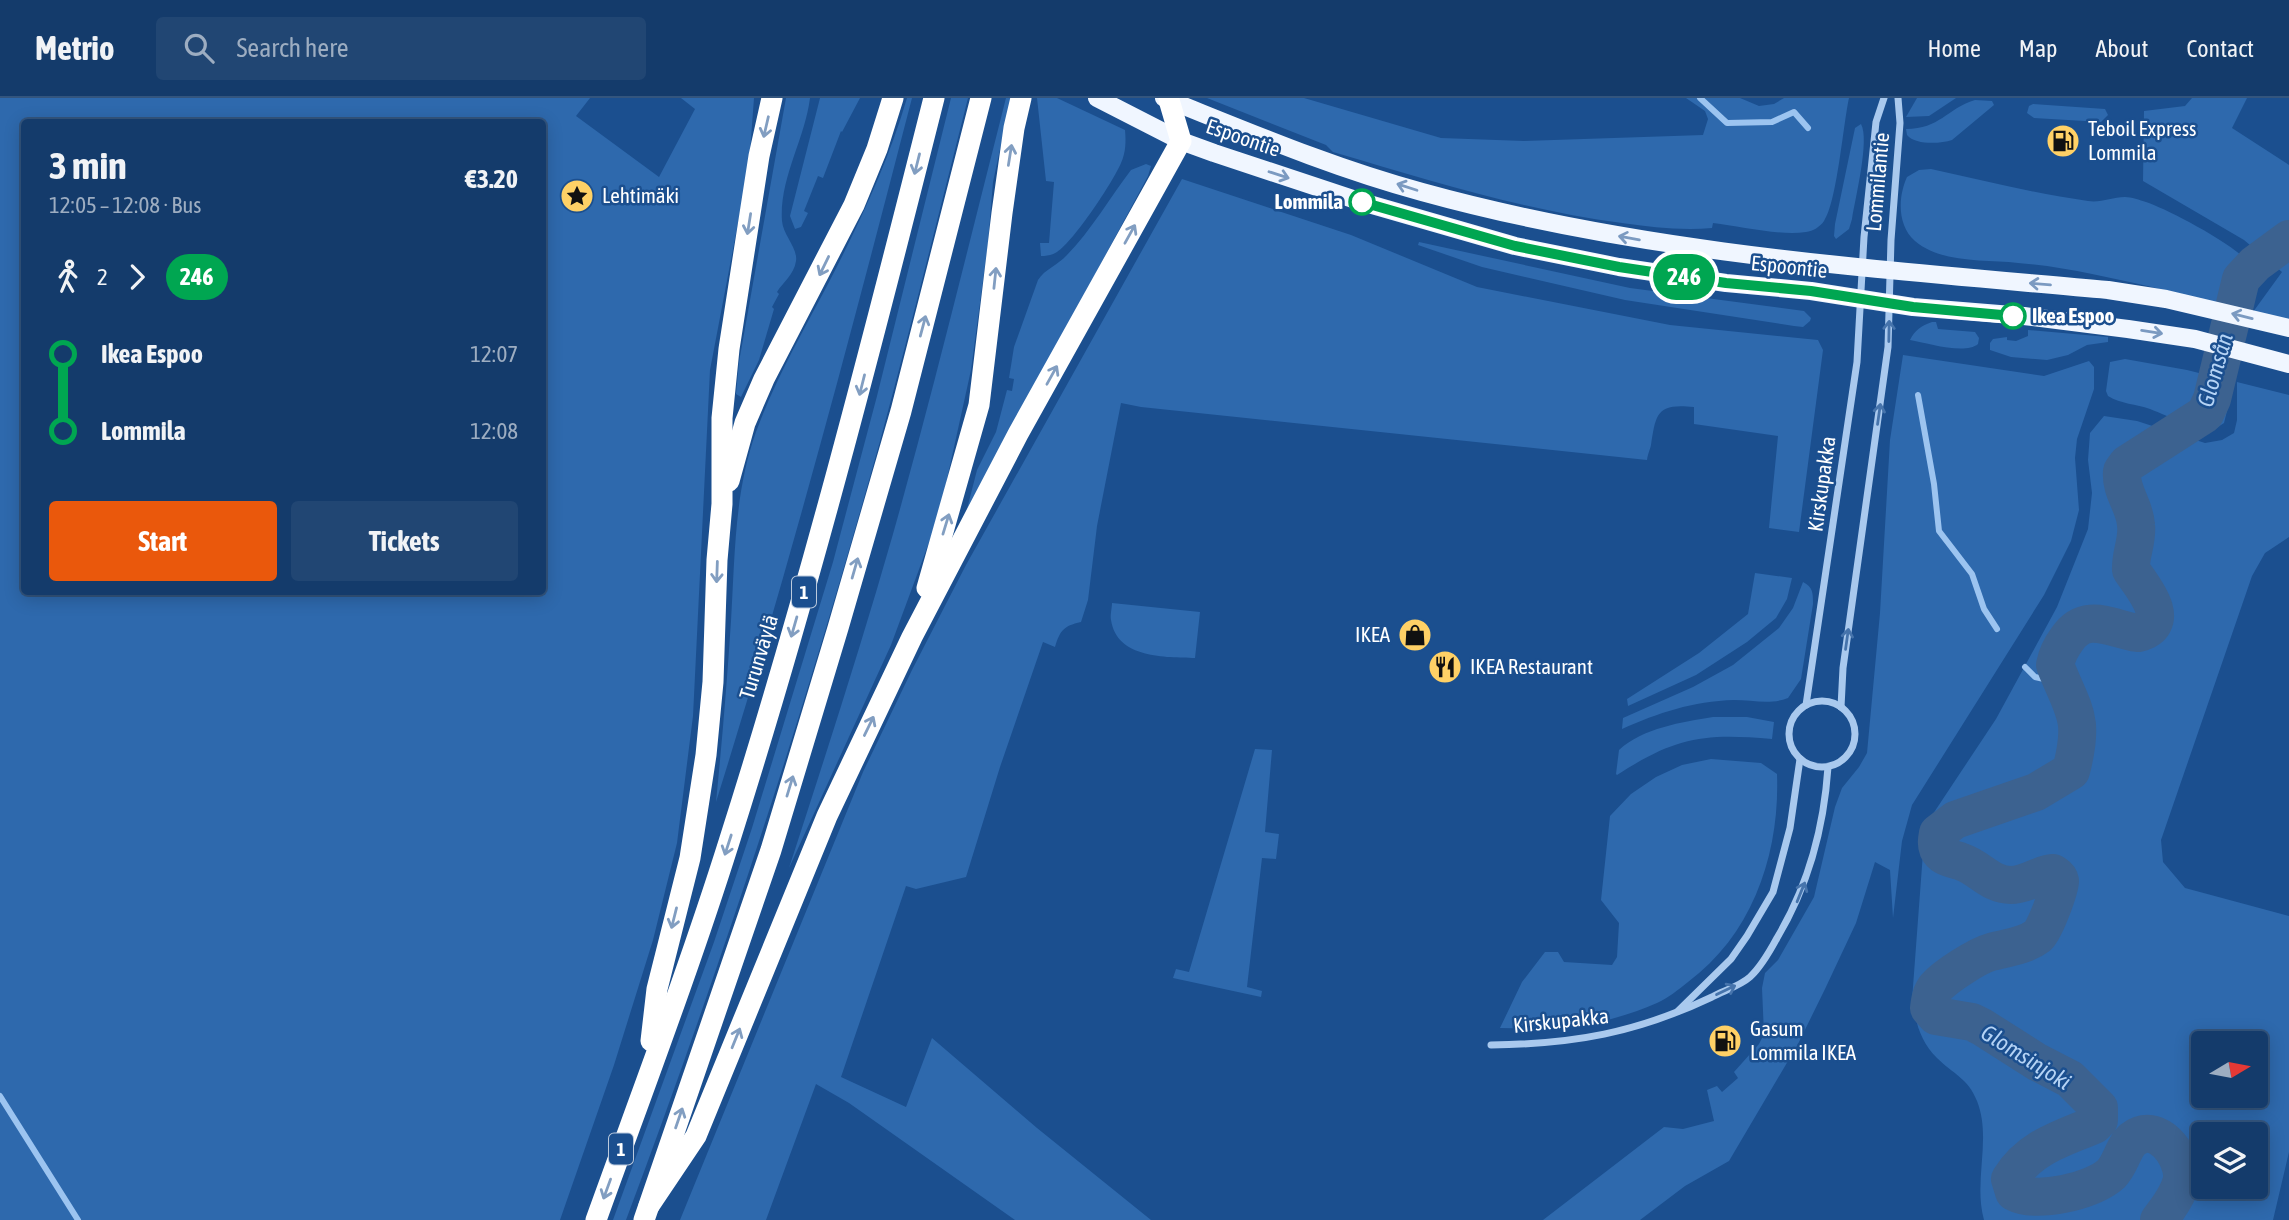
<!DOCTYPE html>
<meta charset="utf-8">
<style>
:root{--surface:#143b6b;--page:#214673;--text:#f1f3f6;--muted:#9dadc1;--line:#33557e;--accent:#ea580c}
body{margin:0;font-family:"Asap Condensed",sans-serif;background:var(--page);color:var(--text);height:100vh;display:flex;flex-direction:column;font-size:26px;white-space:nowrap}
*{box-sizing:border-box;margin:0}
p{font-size:23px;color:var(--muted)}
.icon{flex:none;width:38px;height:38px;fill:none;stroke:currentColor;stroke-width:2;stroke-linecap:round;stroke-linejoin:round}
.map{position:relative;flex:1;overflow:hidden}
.side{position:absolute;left:21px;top:21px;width:525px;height:476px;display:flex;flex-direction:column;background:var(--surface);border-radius:7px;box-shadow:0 4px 18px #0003,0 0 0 2px var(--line)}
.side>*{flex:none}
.badge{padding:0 14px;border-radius:23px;font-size:24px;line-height:46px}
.needle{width:46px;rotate:80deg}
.buttons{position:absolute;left:2191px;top:933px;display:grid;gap:14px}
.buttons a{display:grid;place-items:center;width:77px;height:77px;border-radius:7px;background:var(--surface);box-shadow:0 4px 18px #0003,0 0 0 2px var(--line);font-size:35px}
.map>.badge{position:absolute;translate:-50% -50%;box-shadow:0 0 0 4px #fff}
.legs{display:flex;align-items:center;gap:10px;height:77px;padding:0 28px;font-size:23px}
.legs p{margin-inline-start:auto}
.overview{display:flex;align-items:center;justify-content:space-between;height:119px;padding:0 28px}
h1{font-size:38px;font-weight:700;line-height:52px}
.cta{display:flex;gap:14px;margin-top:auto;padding:14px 28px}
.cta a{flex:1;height:80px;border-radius:7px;background:var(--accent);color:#fff;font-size:28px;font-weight:700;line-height:80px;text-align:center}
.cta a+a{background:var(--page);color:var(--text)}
ul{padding:0 28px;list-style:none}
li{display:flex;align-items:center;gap:24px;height:77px;font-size:26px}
li i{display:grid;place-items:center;width:10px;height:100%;margin:0 9px;background:currentColor}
li i::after{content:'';width:18px;height:18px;margin:-9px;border:5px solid;border-radius:50%;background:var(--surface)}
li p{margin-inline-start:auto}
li:first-child i{background:linear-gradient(#0000 50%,currentColor 0)}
li:last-child i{background:linear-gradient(currentColor 50%,#0000 0)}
header{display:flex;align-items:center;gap:42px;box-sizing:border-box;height:98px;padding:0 35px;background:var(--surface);border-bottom:2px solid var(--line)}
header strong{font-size:33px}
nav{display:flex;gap:38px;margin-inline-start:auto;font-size:24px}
.search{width:490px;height:63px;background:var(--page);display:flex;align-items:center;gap:18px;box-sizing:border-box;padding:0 24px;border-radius:7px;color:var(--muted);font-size:26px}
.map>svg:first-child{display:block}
.green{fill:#2e69ad;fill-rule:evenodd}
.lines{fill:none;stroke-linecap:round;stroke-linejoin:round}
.stream{stroke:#9cc4f0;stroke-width:6}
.river{stroke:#3c6290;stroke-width:38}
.street{stroke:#a9c9ee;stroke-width:7}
.primary{stroke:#f0f6ff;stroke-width:18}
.highway{stroke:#fff;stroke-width:21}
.oneway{stroke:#829ec1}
.oneway2{stroke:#7b9ac1}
.oneway3{stroke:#4674ac}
.line-1-casing{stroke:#fff;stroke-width:16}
.line-1{stroke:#00a651;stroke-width:10}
.stop-1-dot{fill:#fff;stroke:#00a651;stroke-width:3.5}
.labels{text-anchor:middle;stroke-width:5;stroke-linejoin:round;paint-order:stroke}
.shield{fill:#1b4f8f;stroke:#bbcadd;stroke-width:2}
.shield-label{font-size:19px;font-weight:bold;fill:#fff}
.poi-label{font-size:21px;fill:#fff;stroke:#1b4f8f;text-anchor:start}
.street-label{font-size:21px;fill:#fff;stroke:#1b4f8f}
.stop-label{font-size:21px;font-weight:bold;fill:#fff;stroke:#1b4f8f;text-anchor:end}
.water-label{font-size:23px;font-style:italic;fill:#b5d3f5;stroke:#1b4f8f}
</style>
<header>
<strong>Metrio</strong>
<div class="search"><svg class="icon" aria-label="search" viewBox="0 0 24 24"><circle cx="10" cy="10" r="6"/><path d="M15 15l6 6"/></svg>Search here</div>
<nav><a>Home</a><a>Map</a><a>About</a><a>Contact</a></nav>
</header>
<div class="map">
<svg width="2289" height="1122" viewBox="0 0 2289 1122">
<rect width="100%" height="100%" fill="#1b4f8f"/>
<!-- green -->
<g class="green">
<path d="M 0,0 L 590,0 L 576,18 L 659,79 L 695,11 L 681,0 L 754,0 L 749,67 L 710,272 L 693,618 L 677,745 L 653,842 L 614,967 L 560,1122 L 0,1122 ZM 24,24 L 542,24 L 542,494 L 24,494 Z"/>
<path d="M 786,0 L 810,0 C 805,41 779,81 782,123 C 783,137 798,150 796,163 C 794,177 783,184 777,194 L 779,196 L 772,209 L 774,211 L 759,262 L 741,299 L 736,296 L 739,264 Z"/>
<path d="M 820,0 L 860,0 L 842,34 L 841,33 L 823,80 L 818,78 L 804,113 L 808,115 L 801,129 L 795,131 L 790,118 Z"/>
<path d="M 907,0 L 912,0 C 851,236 789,471 716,704 C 722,644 727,584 731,523 C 735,460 734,395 756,334 C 775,282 802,235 828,186 C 859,126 888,65 907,0 Z"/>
<path d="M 951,0 L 968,0 C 939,114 911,229 880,343 C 807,606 722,866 626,1122 L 613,1122 L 714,844 L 752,730 L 833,464 L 877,298 Z"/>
<path d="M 1006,0 L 1011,0 L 993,84 L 988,145 L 971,272 L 945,390 L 931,439 L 891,547 L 789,770 C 825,659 861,548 893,436 C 934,291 969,145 1006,0 Z"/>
<path d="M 1037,0 L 1057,0 L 1125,32 C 1126,43 1126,54 1121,65 C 1113,84 1074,143 1057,154 C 1052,157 1047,158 1041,158 L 1040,145 L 1049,145 L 1054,84 L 1046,83 Z"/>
<path d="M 1207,0 L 1304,0 L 1441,40 L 1524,43 L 1703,37 L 1708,21 L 1705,13 L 1686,0 L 1740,0 L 1759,8 L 1774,6 L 1784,0 L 1849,0 C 1843,28 1837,104 1824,123 C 1820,129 1813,133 1806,134 C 1779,138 1740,128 1713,125 L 1712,130 C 1682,133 1652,129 1622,125 C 1523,112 1428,82 1333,54 L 1326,47 Z"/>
<path d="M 1917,0 L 1956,0 L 1929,18 L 1906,19 Z"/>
<path d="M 2192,0 L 2247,0 L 2232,30 L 2289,67 L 2289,223 L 2253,214 L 2282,174 L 2244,142 L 2143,83 L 2144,13 L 2185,8 Z"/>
<path d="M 1975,2 L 1992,3 L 1994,7 L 1952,42 C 1940,46 1915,47 1907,37 L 1906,31 C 1940,31 1946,11 1975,2 Z"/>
<path d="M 2033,6 L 2105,11 L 2108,17 L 2101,24 L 2034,20 L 2027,15 L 2029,8 Z"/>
<path d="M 1861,26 C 1870,42 1855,101 1852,121 L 1849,131 L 1836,141 L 1834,138 L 1835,126 L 1855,30 Z"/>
<path d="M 1146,66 L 1151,68 L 1148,78 L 968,413 L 967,411 L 977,372 L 996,334 L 1007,292 L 1012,293 L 1014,281 L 1009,280 L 1014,249 L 1038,182 C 1045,171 1058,167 1067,157 C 1090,134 1111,98 1131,72 Z"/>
<path d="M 1931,71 C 1983,82 2035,96 2088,103 C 2101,105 2112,99 2125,99 C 2131,99 2140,102 2146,104 C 2170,112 2261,159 2262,183 L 2249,196 L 2243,212 C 2193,199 2142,186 2092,176 C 2068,171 2042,167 2018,165 C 1985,161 1942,166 1915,143 C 1897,127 1898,99 1907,79 L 1919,72 Z"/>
<path d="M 1182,81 L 1351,137 L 1477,189 L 1670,227 L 1818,242 L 1823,252 L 1799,434 L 1769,430 L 1778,338 L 1694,326 L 1694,309 C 1657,305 1656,315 1651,347 C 1650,352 1648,355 1647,362 L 1141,309 L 1121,305 L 1097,428 L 1088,502 L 1081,524 C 1063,528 1060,533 1055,549 L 1043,544 L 1000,669 L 966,779 L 916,791 L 906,788 L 841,979 L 906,1009 L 932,940 L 1037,1030 L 1151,1122 L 1015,1122 L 849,1005 L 816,986 L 766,1122 L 680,1122 L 863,674 L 912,572 L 966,467 Z"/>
<path d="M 1419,144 L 1630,190 L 1804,213 L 1811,220 L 1810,223 L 1803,229 L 1794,228 L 1625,202 L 1482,169 L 1418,147 Z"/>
<path d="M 1932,224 L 1936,224 L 1938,231 L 1975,234 L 1979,240 L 1978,246 C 1965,257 1927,245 1910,242 C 1915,232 1921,228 1932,224 Z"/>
<path d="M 2028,232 L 2108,239 L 2108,244 L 2087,247 L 2068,257 L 2047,262 L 2011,259 L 1990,252 L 1990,245 L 1993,241 L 2007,239 L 2007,242 L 2016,243 L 2028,238 Z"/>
<path d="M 1903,257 L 2044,278 L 2089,263 L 2094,269 L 2094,291 L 2077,341 L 2075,360 L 2079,412 L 2071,443 L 2044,497 L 1912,707 L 1902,743 L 1893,820 L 1890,772 L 1875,764 L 1856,825 L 1825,891 L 1798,946 L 1729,1063 L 1685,1088 L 1640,1122 L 1543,1122 L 1664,1029 L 1683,1031 L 1714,1023 L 1707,992 L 1717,988 L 1722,994 L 1738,980 L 1734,974 L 1759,946 L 1764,936 L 1762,890 L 1765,875 L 1778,862 L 1814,799 L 1835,709 L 1842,690 L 1859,669 L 1867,655 L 1880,515 L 1890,342 Z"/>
<path d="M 2125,261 L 2187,272 L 2223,281 L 2228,309 L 2224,325 L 2212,333 C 2186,328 2173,320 2150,311 C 2136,306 2121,306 2108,298 L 2106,293 L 2110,264 Z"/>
<path d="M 2237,284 L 2289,297 L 2289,439 L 2265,455 L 2252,478 L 2161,742 L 2163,764 L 2185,790 L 2289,818 L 2289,1054 L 2273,1122 L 1984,1122 C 1973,1082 1992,1041 1977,1003 C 1968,980 1953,976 1937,960 C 1920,943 1916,925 1912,902 L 1925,728 L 1996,621 L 2057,509 L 2088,431 L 2092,395 L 2088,362 L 2090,335 L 2104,318 L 2137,323 L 2205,345 L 2222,342 L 2234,335 L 2237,322 ZM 2203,945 L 2256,945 L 2256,998 L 2203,998 ZM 2203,1036 L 2256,1036 L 2256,1088 L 2203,1088 Z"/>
<path d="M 1755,475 L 1792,480 L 1787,501 L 1776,520 L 1747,544 L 1696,577 L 1628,608 L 1627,601 L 1699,555 L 1748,516 Z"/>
<path d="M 1803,484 C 1813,489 1813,495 1813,506 L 1801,581 L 1788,600 C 1770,607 1753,602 1734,602 C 1693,603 1658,615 1622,631 L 1623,620 L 1693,589 L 1733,567 L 1779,530 L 1793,510 Z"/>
<path d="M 1112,505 L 1200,514 L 1195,560 C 1166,559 1117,561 1111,522 C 1110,517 1112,510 1112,505 Z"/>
<path d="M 1713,619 L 1747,619 L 1774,624 L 1772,641 C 1703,635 1676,639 1617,677 L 1616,676 L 1619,652 C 1643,630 1682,624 1713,619 Z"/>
<path d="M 1255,651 L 1272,652 L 1265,734 L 1279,736 L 1276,761 L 1262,760 L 1247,889 L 1262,893 L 1261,899 L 1173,880 L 1176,871 L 1189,874 Z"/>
<path d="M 1711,661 L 1761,665 L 1777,676 C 1780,755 1753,836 1688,884 C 1678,892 1668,900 1657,905 C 1630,917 1599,925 1570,930 C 1547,933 1523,930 1500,930 L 1522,884 L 1545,854 L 1558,854 L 1564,864 L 1612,867 L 1617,859 L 1619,825 L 1601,802 L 1610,718 L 1631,696 L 1656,679 L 1682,667 Z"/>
</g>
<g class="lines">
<!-- stream -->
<g class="stream">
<path d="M 1700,0 L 1727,25 L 1772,24 L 1794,14 L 1808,30"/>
<path d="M 1918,297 L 1934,386 L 1939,433 L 1972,476 L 1984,511 L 1997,531"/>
<path d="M 2025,569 L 2035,579 L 2062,585"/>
<path d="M 0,998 L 78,1122"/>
</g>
<!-- river -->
<path class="river" d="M 2159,1122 C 2167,1112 2177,1099 2181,1085 C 2187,1067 2166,1032 2144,1036 C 2123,1040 2124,1063 2111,1076 C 2093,1093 2036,1106 2014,1094 L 2010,1081 C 2030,1049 2061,1041 2094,1027 L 2099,1022 L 2099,1010 L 2070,981 L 2037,964 L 1982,929 L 1972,924 L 1936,918 L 1929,910 C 1930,902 1931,895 1936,889 C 1946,878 1977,858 1991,854 C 2006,850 2025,848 2038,838 C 2044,834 2060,791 2060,783 C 2059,778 2057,778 2053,775 C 2039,776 2027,787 2011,787 C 1990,787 1980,770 1962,764 C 1953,760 1943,761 1938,751 C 1936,746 1937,741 1938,735 L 1955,722 L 2036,694 L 2071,673 C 2085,619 2074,615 2055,567 C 2057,557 2061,549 2067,541 C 2086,513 2111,531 2138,535 C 2175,526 2142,488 2131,472 C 2130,457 2138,442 2136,427 C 2135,407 2120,394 2122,373 L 2127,366 L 2205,316 L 2212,301 L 2241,181 L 2255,166 L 2289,141"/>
<!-- street -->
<g class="street">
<circle cx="1822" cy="636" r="33"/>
<path d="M 1806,607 L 1857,264 L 1864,139 L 1873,53 L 1876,24 L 1884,0"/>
<path d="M 1841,609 L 1843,570 L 1888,249 L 1891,142 L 1900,25 L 1898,0"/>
<path d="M 1678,913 L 1731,861 L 1747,838 L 1773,794 L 1790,730 L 1800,661"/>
<path d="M 1491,947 C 1574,946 1636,935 1712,899 C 1723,893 1740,888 1750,879 C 1761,869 1770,853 1777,840 C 1808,788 1824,729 1828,669"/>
</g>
<!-- primary -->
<g class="primary">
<path d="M 1097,0 L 1181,43 L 1214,55 L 1362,104 L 1515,148 L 1619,169 L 1726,185 L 1811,193 L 1913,209 L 2024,218 L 2128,231 L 2195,241 L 2289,266"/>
<path d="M 1164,0 C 1249,34 1333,70 1422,94 C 1646,156 1878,171 2108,192 L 2166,201 L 2289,230"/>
</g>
<!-- highway -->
<g class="highway">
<path d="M 729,383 L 745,325 L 764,281 L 854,107 L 877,51 L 893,0"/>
<path d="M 927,490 L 979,307 L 1002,115 L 1014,30 L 1021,0"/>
<path d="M 651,943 L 657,891 L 690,760 L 706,657 L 713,584 L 717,462 L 722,406 L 722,320 L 729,251 L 759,58 L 772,0"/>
<path d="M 649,1108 L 696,1038 L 827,718 L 912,539 L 1018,336 L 1181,43 L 1169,2"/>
<path d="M 596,1122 C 641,997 689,871 729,744 C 807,499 871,250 934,0"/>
<path d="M 644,1122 L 771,752 L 838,530 L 901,313 L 981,0"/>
</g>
</g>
<!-- one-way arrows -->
<defs><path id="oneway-shaft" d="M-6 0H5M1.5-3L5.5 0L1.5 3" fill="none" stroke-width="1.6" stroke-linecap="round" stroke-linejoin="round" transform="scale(1.75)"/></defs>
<g class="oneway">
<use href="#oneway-shaft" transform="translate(766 29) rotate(103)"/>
<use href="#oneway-shaft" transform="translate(1010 57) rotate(-81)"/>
<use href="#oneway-shaft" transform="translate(917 66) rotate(104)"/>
<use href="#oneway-shaft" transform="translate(749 126) rotate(99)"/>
<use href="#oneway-shaft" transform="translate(1130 136) rotate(-61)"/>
<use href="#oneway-shaft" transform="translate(824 168) rotate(116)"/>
<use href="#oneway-shaft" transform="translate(995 180) rotate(-84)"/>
<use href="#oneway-shaft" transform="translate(923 228) rotate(-75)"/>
<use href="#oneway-shaft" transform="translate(1052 277) rotate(-61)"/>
<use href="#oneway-shaft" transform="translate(862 287) rotate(104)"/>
<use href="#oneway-shaft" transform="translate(946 426) rotate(-73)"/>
<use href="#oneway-shaft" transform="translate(855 470) rotate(-74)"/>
<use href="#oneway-shaft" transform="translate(717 474) rotate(92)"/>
<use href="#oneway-shaft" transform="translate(794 529) rotate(106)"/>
<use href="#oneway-shaft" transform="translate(869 628) rotate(-64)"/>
<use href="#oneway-shaft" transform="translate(790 688) rotate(-73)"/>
<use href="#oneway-shaft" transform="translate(728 747) rotate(108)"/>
<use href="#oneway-shaft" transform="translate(674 820) rotate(104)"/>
<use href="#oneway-shaft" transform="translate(736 940) rotate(-68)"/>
<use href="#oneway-shaft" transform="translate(679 1020) rotate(-71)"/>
<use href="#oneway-shaft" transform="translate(607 1091) rotate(110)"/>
</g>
<g class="oneway2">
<use href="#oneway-shaft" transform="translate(1279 77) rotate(18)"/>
<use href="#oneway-shaft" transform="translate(1407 89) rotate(-162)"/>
<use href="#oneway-shaft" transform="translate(1629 140) rotate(-170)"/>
<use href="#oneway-shaft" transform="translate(2040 186) rotate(-175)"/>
<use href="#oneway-shaft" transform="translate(2242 218) rotate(-166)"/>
<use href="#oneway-shaft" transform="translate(2152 234) rotate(9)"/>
</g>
<g class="oneway3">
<use href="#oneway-shaft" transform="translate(1889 233) rotate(-89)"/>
<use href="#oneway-shaft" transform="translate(1879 316) rotate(-82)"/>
<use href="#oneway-shaft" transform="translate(1847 541) rotate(-82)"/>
<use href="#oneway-shaft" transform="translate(1801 794) rotate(-68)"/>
<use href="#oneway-shaft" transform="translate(1726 892) rotate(-26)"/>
</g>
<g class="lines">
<defs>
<path id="line-1" d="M 1362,104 L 1515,148 L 1619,169 L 1726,185 L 1811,193 L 1913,209 L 2013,218"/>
</defs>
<!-- line-1 casing -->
<use href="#line-1" class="line-1-casing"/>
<!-- line-1 -->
<use href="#line-1" class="line-1"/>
</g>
<!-- icons -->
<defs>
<symbol id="fuel-disc" viewBox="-11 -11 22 22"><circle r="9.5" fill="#ffd166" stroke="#1b4f8f"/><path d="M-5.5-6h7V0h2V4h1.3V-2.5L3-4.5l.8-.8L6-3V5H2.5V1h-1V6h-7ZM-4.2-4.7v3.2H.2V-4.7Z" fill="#111"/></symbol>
<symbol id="sight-disc" viewBox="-11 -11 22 22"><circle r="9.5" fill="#ffd166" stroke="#1b4f8f"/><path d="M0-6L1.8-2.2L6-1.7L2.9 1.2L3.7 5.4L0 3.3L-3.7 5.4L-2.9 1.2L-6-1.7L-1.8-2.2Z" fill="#111"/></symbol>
<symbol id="shop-disc" viewBox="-11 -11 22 22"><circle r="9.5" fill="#ffd166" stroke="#1b4f8f"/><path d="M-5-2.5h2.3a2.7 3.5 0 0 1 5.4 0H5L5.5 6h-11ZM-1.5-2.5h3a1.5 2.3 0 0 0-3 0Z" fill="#111"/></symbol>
<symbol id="restaurant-disc" viewBox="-11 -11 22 22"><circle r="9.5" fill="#ffd166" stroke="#1b4f8f"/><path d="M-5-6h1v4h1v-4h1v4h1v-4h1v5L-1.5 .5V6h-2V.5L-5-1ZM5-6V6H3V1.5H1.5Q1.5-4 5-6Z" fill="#111"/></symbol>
</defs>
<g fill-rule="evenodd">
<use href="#fuel-disc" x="2044" y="24" width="38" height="38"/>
<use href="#sight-disc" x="558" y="79" width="38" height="38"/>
<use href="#shop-disc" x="1396" y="518" width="38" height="38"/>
<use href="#restaurant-disc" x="1426" y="550" width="38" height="38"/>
<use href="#fuel-disc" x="1706" y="924" width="38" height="38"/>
</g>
<!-- markers -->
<g class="stop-1-dot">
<circle cx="1362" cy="104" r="12"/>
<circle cx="2013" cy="218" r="12"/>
</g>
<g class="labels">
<!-- shield labels -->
<g class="shield">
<rect x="792" y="478.5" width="24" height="31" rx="5"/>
<rect x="609" y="1035.5" width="24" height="31" rx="5"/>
</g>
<g class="shield-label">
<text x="804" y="501">1</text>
<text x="621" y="1058">1</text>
</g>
<!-- poi labels -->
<g class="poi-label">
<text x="2088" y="38">Teboil Express<tspan x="2088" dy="24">Lommila</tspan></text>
<text x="602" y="105">Lehtimäki</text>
<text x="1390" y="544" text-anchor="end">IKEA</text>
<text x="1470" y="576">IKEA Restaurant</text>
<text x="1750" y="938">Gasum<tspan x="1750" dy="24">Lommila IKEA</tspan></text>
</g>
<!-- street labels -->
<g class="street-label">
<text transform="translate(1243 40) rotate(19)" y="7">Espoontie</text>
<text transform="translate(1878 84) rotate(-85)" y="7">Lommilantie</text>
<text transform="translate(1789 169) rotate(6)" y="7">Espoontie</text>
<text transform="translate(1822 386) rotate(-82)" y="7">Kirskupakka</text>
<text transform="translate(759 559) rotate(-73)" y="7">Turunväylä</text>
<text transform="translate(1561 923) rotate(-6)" y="7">Kirskupakka</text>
</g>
<!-- stop labels -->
<g class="stop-label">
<text x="1343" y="111">Lommila</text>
<text x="2032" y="225" text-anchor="start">Ikea Espoo</text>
</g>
<!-- water labels -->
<g class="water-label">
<text transform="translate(2215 272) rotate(-74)" y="8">Glomsån</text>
<text transform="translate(2026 959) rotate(32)" y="8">Glomsinjoki</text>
</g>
</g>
</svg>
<div class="buttons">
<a><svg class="needle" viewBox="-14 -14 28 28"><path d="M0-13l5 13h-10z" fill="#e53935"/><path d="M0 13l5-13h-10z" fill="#9dadc1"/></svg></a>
<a><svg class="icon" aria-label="layers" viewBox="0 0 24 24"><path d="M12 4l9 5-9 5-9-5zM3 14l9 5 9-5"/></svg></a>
</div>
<b class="badge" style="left:1684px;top:179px;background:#00a651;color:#fff">246</b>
<section class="side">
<div class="overview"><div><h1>3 min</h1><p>12:05 – 12:08 · Bus</p></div><b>€3.20</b></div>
<div class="legs"><svg class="icon" aria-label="walk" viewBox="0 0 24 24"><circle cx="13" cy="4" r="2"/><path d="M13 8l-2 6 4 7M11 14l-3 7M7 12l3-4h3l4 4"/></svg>2<svg class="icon" aria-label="forward" viewBox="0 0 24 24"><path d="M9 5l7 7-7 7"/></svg><b class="badge" style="background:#00a651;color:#fff">246</b></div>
<ul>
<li><i style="color:#00a651"></i><b>Ikea Espoo</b><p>12:07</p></li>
<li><i style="color:#00a651"></i><b>Lommila</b><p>12:08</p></li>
</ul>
<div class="cta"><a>Start</a><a>Tickets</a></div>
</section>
</div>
